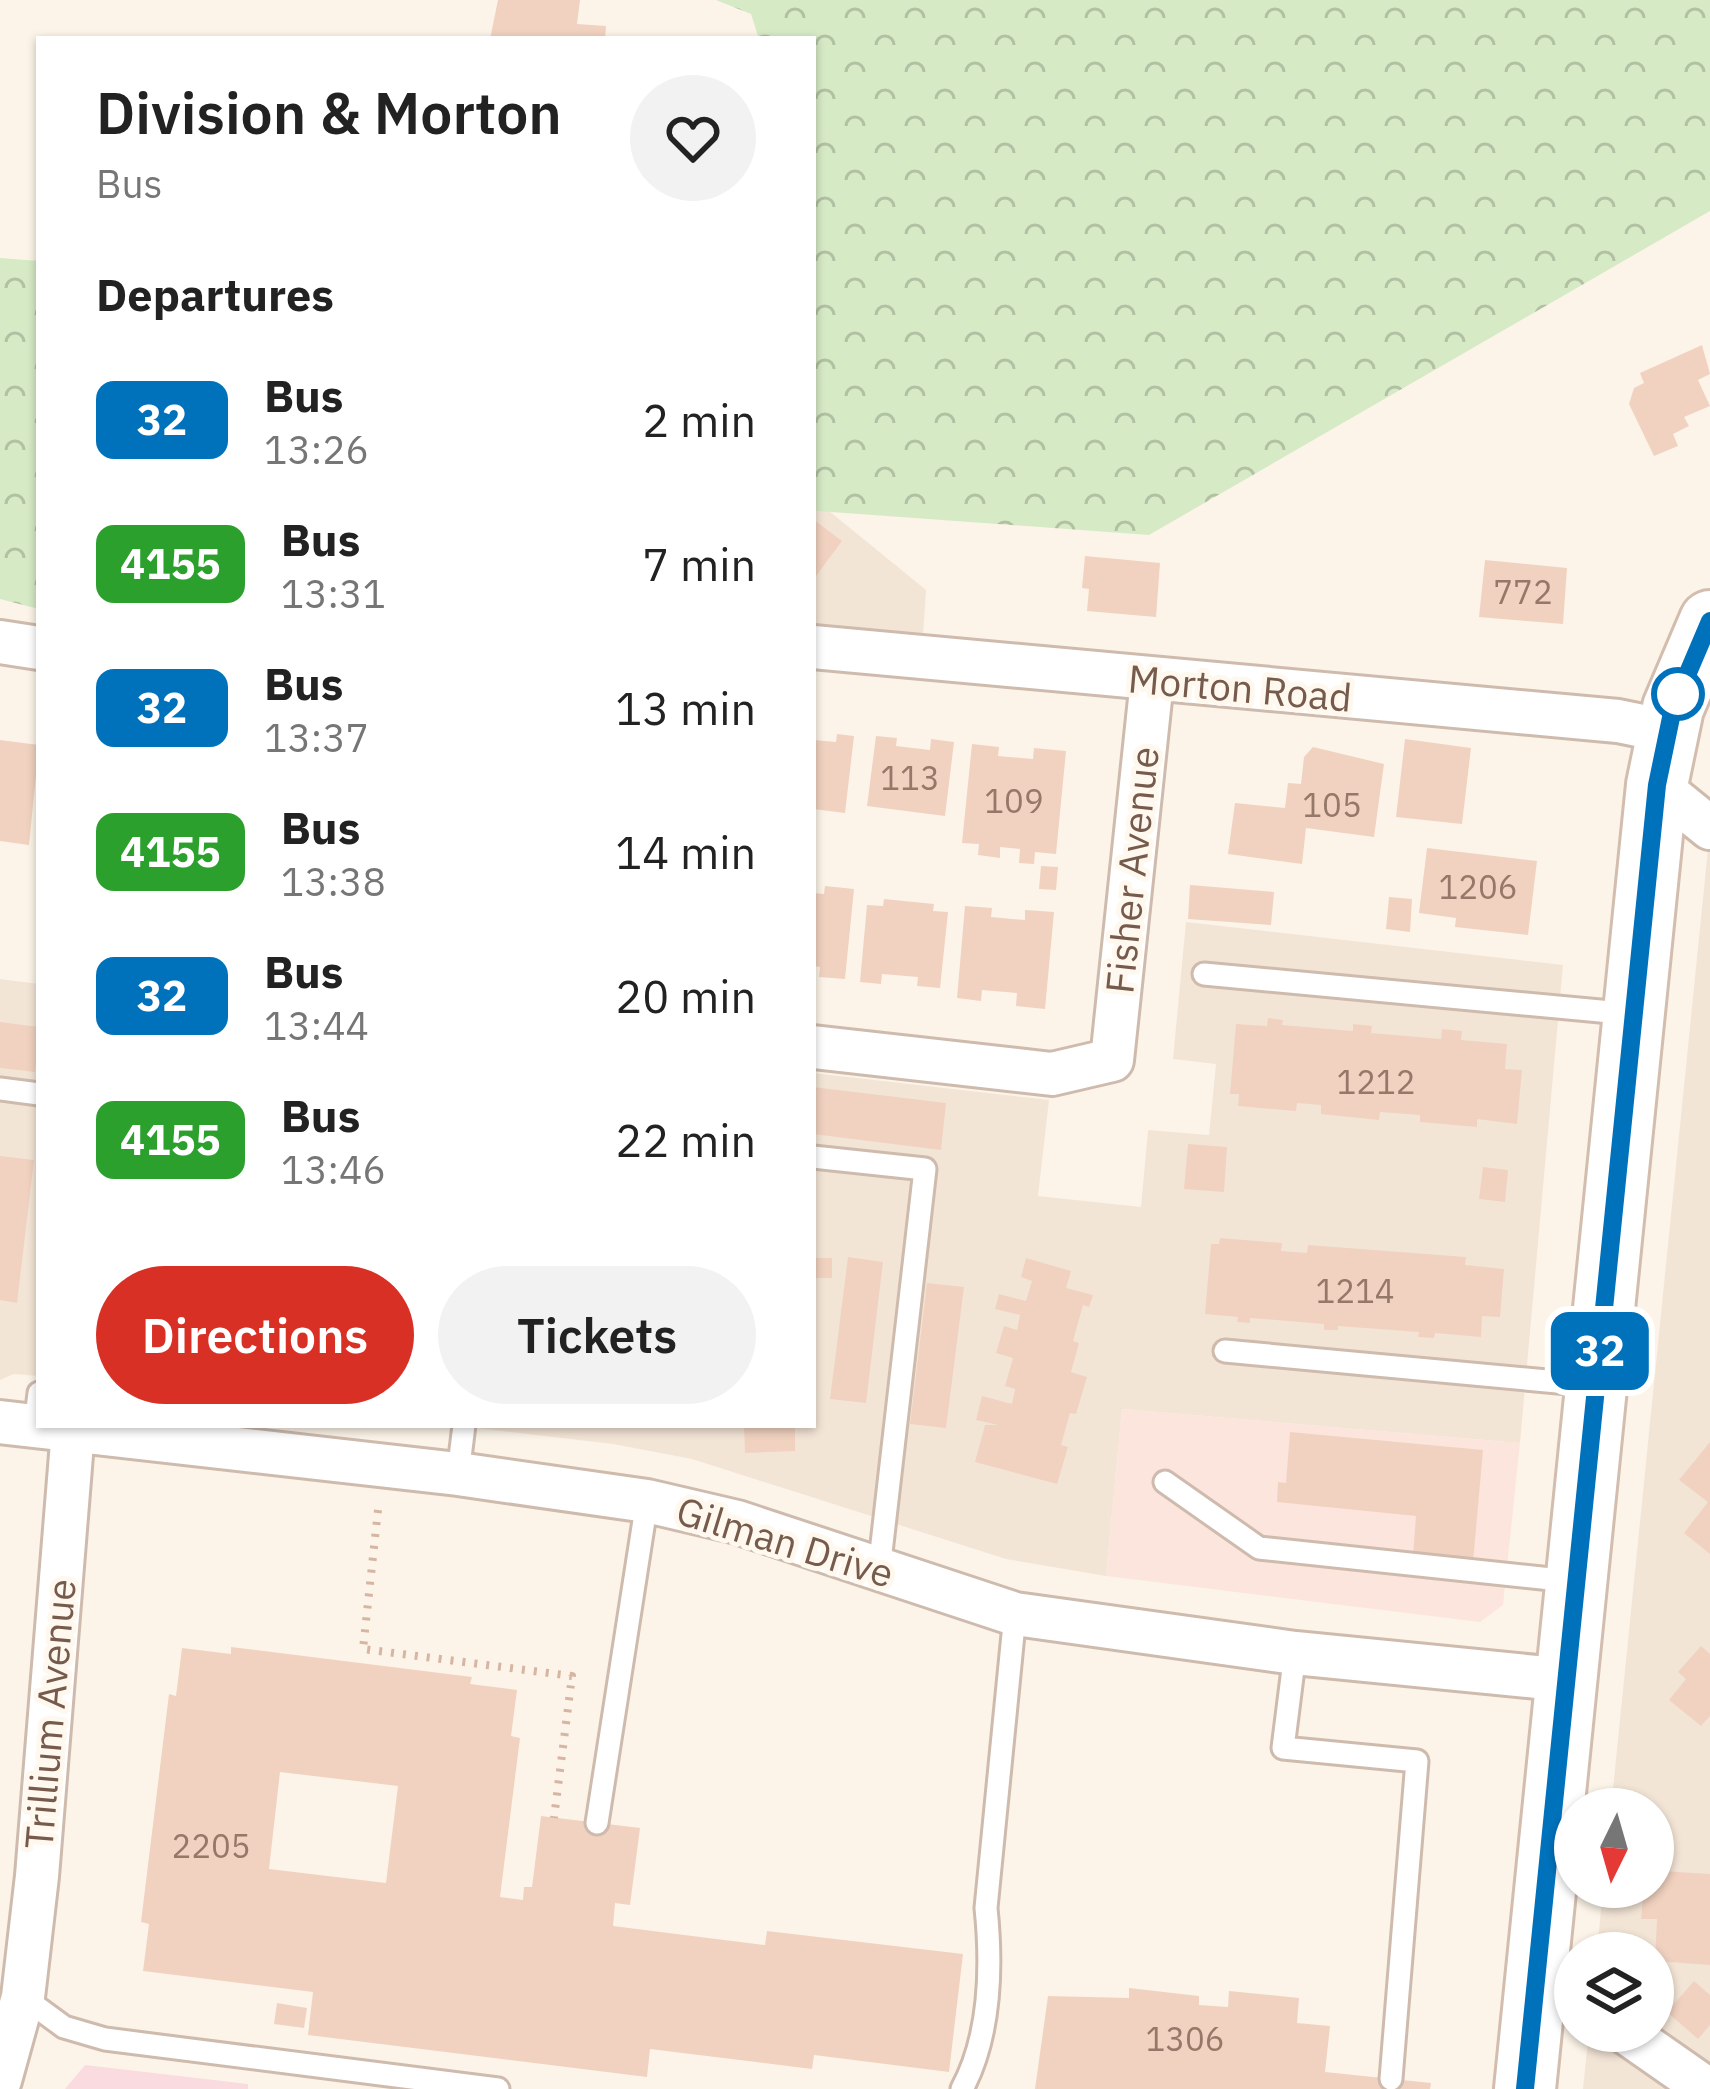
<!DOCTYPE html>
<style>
:root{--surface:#fff;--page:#f2f2f2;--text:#222;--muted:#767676;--accent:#d93025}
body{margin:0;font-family:"IBM Plex Sans",sans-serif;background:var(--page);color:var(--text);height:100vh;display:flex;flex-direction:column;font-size:45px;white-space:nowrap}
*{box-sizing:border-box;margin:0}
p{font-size:39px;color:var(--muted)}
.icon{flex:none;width:66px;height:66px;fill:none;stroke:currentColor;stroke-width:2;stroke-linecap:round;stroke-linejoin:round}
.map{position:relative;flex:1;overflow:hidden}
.details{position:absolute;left:36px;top:36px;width:780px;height:1392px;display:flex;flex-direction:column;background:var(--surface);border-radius:0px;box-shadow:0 3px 9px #0004}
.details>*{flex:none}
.badge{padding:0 24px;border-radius:18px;font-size:42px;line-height:78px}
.needle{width:78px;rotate:185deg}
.tools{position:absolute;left:1554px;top:1788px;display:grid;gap:24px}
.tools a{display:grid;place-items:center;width:120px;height:120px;border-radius:50%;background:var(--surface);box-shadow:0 3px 9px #0004;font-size:60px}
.map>.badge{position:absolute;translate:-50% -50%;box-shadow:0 0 0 6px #fff}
h2{padding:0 60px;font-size:45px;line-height:108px}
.round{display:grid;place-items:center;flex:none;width:126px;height:126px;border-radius:63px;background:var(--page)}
.overview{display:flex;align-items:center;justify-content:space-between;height:204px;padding:0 60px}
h1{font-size:57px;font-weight:600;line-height:90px}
.button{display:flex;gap:24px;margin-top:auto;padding:24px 60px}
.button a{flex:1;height:138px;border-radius:72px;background:var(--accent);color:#fff;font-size:48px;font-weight:600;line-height:138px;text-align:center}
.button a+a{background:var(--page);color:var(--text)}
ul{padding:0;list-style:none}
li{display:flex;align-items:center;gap:36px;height:144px;padding:0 60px}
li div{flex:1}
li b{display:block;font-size:45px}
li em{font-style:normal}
li .badge{min-width:132px;font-weight:700;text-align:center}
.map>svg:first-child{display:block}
.residential{fill:#f3e5d6}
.commercial{fill:#fce5dc}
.medical{fill:#fadbe0}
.forest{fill:url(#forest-crowns)}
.building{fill:#f1d2c0;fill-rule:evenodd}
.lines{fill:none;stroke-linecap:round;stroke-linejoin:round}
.lane-casing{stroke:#cebbae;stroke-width:27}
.street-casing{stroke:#cebbae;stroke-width:48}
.secondary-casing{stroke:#d3bdae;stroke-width:66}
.path{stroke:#d6b5a3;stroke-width:8;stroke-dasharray:3 9;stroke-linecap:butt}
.lane{stroke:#fff;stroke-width:21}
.street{stroke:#fff;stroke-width:42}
.secondary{stroke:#fff;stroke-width:60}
.line-casing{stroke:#fff;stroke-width:27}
.line{stroke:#0072bc;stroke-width:18}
.stop-dot{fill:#fff;stroke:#0072bc;stroke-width:6}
.labels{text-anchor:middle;stroke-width:10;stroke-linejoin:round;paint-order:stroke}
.number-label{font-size:33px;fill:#957869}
.street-label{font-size:39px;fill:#765a4c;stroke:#fff8ee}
</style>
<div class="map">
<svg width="1710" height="2089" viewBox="0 0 1710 2089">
<defs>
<pattern id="forest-crowns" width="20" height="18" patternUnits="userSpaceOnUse" patternTransform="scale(3)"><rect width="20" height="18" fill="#d6eac6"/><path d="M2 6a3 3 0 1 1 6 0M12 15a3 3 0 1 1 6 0" fill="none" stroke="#b2c1a3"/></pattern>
</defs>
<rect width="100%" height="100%" fill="#fcf4e8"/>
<!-- residential -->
<g class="residential">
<path d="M 813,498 L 926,590 L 923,635 L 813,623 Z"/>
<path d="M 1710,829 L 1710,2089 L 1583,2089 L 1589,2031 L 1653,2031 L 1653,1953 L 1597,1953 L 1603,1887 L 1653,1887 L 1653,1809 L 1611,1809 Z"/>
<path d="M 1186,922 L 1563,965 L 1520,1443 L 1122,1409 L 1106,1576 L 1006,1559 L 692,1459 L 613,1444 L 451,1425 L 813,1425 L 813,1073 L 1049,1100 L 1038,1196 L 1141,1207 L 1148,1130 L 1209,1135 L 1216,1064 L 1173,1059 Z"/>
<path d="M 0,979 L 39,984 L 39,1376 L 14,1374 L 0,1380 Z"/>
</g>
<!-- commercial -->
<path class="commercial" d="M 1122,1409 L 1520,1443 L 1503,1605 L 1480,1622 L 1106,1576 Z"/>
<!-- medical -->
<path class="medical" d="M 85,2065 L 248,2084 L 248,2089 L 65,2089 Z"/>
<!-- forest -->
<g class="forest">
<path d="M 716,0 L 1710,0 L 1710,211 L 1149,535 L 818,511 L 813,508 L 813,39 L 759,39 L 751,14 Z"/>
<path d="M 0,258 L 39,261 L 39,609 L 0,599 Z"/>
</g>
<!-- building -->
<g class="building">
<path d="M 498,0 L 580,0 L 577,24 L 606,26 L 605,39 L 490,39 Z"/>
<path d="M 1702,345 L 1710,374 L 1698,380 L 1710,406 L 1684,417 L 1689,426 L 1673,434 L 1678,446 L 1654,456 L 1629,404 L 1634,388 L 1644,383 L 1640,373 Z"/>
<path d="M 813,519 L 842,541 L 813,580 Z"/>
<path d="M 1085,556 L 1160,563 L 1156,617 L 1087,611 L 1089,589 L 1082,588 Z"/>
<path d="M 1485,560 L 1567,568 L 1563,624 L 1479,617 Z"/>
<path d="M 837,734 L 854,736 L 845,813 L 813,809 L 813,740 L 836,742 Z"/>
<path d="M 876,736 L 897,738 L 896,746 L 930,750 L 931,739 L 954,742 L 945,816 L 867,806 Z"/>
<path d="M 1405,739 L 1471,748 L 1462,824 L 1396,817 Z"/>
<path d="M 0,740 L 39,745 L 29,845 L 0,841 Z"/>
<path d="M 972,744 L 999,747 L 998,756 L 1033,759 L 1034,748 L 1066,751 L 1056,854 L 1035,852 L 1034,864 L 1019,863 L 1020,849 L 1000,847 L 1000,858 L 978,855 L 979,844 L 962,843 Z"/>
<path d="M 1313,747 L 1384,764 L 1374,837 L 1306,828 L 1302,864 L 1228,854 L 1235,803 L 1285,808 L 1288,783 L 1301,784 L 1304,757 Z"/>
<path d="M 1427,848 L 1537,861 L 1528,935 L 1455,927 L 1456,918 L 1419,913 Z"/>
<path d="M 1041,866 L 1058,867 L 1056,890 L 1039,889 Z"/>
<path d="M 1190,885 L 1274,892 L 1271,925 L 1188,919 Z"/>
<path d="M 825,886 L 854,889 L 845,979 L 819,977 L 820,967 L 813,966 L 813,893 L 824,894 Z"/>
<path d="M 1389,897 L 1412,899 L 1410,932 L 1386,929 Z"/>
<path d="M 884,899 L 934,904 L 933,911 L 948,912 L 940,988 L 917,986 L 918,977 L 882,974 L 881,984 L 860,982 L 867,905 L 883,906 Z"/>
<path d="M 965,906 L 992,908 L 991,917 L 1025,920 L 1025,910 L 1054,912 L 1045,1009 L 1016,1006 L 1017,993 L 982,990 L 981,1001 L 957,998 Z"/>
<path d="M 1268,1018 L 1283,1020 L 1282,1025 L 1353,1031 L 1353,1024 L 1372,1026 L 1371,1033 L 1441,1039 L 1442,1029 L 1462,1031 L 1461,1040 L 1507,1044 L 1505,1069 L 1522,1070 L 1517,1124 L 1477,1119 L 1477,1127 L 1420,1122 L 1420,1115 L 1380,1112 L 1379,1120 L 1321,1114 L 1321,1105 L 1297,1103 L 1296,1111 L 1238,1106 L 1239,1094 L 1230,1094 L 1236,1024 L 1267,1026 Z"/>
<path d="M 0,1022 L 39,1027 L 35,1072 L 0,1068 Z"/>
<path d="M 813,1087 L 946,1103 L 941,1150 L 813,1134 Z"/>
<path d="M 1188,1144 L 1227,1147 L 1224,1192 L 1184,1189 Z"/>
<path d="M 0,1156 L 34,1160 L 17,1303 L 0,1300 Z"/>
<path d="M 1483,1167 L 1508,1170 L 1505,1202 L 1479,1199 Z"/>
<path d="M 1220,1238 L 1282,1243 L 1281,1251 L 1307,1253 L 1308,1245 L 1466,1257 L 1465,1265 L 1504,1269 L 1500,1317 L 1482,1316 L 1481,1337 L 1435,1333 L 1434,1338 L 1418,1337 L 1419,1332 L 1338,1326 L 1338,1330 L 1324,1330 L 1324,1324 L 1250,1318 L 1250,1323 L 1237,1322 L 1238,1317 L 1205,1314 L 1211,1244 L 1219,1244 Z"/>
<path d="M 848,1257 L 883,1262 L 866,1403 L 830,1399 Z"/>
<rect x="813" y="1258" width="19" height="20"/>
<path d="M 1026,1258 L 1071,1271 L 1066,1288 L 1093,1295 L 1089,1307 L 1083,1305 L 1073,1341 L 1079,1343 L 1071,1372 L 1087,1377 L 1076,1414 L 1070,1413 L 1061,1445 L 1068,1447 L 1057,1484 L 975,1462 L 985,1425 L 998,1425 L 976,1420 L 982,1396 L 1012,1404 L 1015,1389 L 1005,1386 L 1013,1358 L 996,1353 L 1004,1326 L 1017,1330 L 1020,1315 L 995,1309 L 999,1294 L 1026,1301 L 1032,1281 L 1021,1277 Z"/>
<path d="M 927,1283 L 964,1287 L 946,1428 L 910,1424 Z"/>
<path d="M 744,1425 L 795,1425 L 795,1451 L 745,1453 Z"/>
<path d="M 1290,1432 L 1483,1450 L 1473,1562 L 1413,1556 L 1416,1516 L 1277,1502 L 1278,1482 L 1286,1483 Z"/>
<path d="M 1710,1442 L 1710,1554 L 1684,1533 L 1708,1502 L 1679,1480 Z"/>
<path d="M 1701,1646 L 1710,1654 L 1710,1716 L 1701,1726 L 1669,1700 L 1686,1679 L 1678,1672 Z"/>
<path d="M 231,1647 L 472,1677 L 470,1684 L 517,1690 L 511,1736 L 520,1738 L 500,1897 L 523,1900 L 524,1887 L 532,1887 L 541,1816 L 640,1828 L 630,1905 L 615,1903 L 613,1926 L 765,1945 L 767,1931 L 963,1954 L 949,2072 L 814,2055 L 812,2069 L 650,2049 L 647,2077 L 308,2035 L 313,1992 L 143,1971 L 149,1924 L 141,1922 L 169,1694 L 176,1696 L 182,1648 L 231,1654 ZM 280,1772 L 398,1786 L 386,1883 L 269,1869 Z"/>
<path d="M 1662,1871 L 1710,1874 L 1710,1965 L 1655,1961 L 1657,1919 L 1641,1919 L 1644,1887 L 1660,1888 Z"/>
<path d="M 1694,1981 L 1710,1995 L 1710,2025 L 1698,2039 L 1667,2012 Z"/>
<path d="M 1129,1988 L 1199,1996 L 1199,2005 L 1228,2007 L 1229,1991 L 1299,1998 L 1297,2023 L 1330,2026 L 1325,2072 L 1431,2083 L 1430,2089 L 1035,2089 L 1048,1996 L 1129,1998 Z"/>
<path d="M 277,2003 L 307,2008 L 304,2028 L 274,2024 Z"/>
</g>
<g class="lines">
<defs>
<g id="lane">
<path d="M 1204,974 L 1632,1014"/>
<path d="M 0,1089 L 39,1094"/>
<path d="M 813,1157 L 925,1169 L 879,1570"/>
<path d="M 1225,1351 L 1590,1385"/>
<path d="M 35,1426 L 39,1393"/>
<path d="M 458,1474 L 464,1425"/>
<path d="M 1165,1482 L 1259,1548 L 1570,1581"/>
<path d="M 1295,1653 L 1283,1748 L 1417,1761 L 1391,2079"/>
<path d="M 597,1823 L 647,1501"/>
<path d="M 23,1997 L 64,2027 L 105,2039 L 498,2089"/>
<path d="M 962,2089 C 990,2037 992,1967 986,1908 L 1015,1614"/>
</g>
<g id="street">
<path d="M 0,642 L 39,648"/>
<path d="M 813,647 L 1618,721 L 1667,731"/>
<path d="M 1657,785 L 1710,828"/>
<path d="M 813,1047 L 1052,1074 L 1112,1060 L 1152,680"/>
<path d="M 0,1422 L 458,1474 L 647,1501 L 737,1522 L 1015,1614 L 1295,1653 L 1567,1680"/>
<path d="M 1624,2031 L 1707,2089"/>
<path d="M 0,2080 L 23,1997 L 37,1876 L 73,1430"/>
</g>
<path id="secondary" d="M 1525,2089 L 1657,785 L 1673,708 L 1710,621"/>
</defs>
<!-- lane casing -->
<use href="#lane" class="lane-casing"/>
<!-- street casing -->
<use href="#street" class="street-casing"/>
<!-- secondary casing -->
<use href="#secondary" class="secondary-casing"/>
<!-- path -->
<path class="path" d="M 378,1510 L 363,1649 L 572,1676 L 554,1818"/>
<!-- lane -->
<use href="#lane" class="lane"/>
<!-- street -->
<use href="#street" class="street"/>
<!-- secondary -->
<use href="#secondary" class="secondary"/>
</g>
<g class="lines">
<defs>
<path id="line" d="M 1525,2089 L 1657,785 L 1673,708 L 1710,621"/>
</defs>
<!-- line casing -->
<use href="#line" class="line-casing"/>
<!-- line -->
<use href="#line" class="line"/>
</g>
<!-- markers -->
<circle class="stop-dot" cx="1678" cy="694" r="24"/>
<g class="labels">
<!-- number labels -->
<g class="number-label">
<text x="1523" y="604">772</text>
<text x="910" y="790">113</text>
<text x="1014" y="813">109</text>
<text x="1332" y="817">105</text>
<text x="1478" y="899">1206</text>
<text x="1376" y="1094">1212</text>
<text x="1355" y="1303">1214</text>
<text x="211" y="1858">2205</text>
<text x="1185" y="2051">1306</text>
</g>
<!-- street labels -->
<g class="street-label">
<text transform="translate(1240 688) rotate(5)" y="14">Morton Road</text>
<text transform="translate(1132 870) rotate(-84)" y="14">Fisher Avenue</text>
<text transform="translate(785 1542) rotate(17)" y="14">Gilman Drive</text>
<text transform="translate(50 1714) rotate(-85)" y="14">Trillium Avenue</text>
</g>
</g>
</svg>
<div class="tools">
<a><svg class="needle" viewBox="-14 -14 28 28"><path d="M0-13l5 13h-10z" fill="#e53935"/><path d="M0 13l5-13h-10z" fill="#767676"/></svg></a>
<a><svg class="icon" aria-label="layers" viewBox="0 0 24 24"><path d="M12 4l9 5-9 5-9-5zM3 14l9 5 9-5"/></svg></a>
</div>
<b class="badge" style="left:1600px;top:1351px;background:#0072bc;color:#fff">32</b>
<section class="details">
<div class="overview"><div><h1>Division &amp; Morton</h1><p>Bus</p></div><a class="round"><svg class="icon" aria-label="heart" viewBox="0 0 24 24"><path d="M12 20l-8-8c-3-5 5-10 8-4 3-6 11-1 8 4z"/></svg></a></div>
<h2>Departures</h2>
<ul>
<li><span class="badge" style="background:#0072bc;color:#fff">32</span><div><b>Bus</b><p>13:26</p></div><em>2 min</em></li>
<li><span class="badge" style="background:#2ca02c;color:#fff">4155</span><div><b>Bus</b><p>13:31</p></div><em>7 min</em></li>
<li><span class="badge" style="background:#0072bc;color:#fff">32</span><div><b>Bus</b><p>13:37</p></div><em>13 min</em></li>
<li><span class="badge" style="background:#2ca02c;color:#fff">4155</span><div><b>Bus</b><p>13:38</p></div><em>14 min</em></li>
<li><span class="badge" style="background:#0072bc;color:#fff">32</span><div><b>Bus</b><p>13:44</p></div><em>20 min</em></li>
<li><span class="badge" style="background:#2ca02c;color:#fff">4155</span><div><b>Bus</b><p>13:46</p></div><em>22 min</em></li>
</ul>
<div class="button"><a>Directions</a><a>Tickets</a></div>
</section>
</div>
